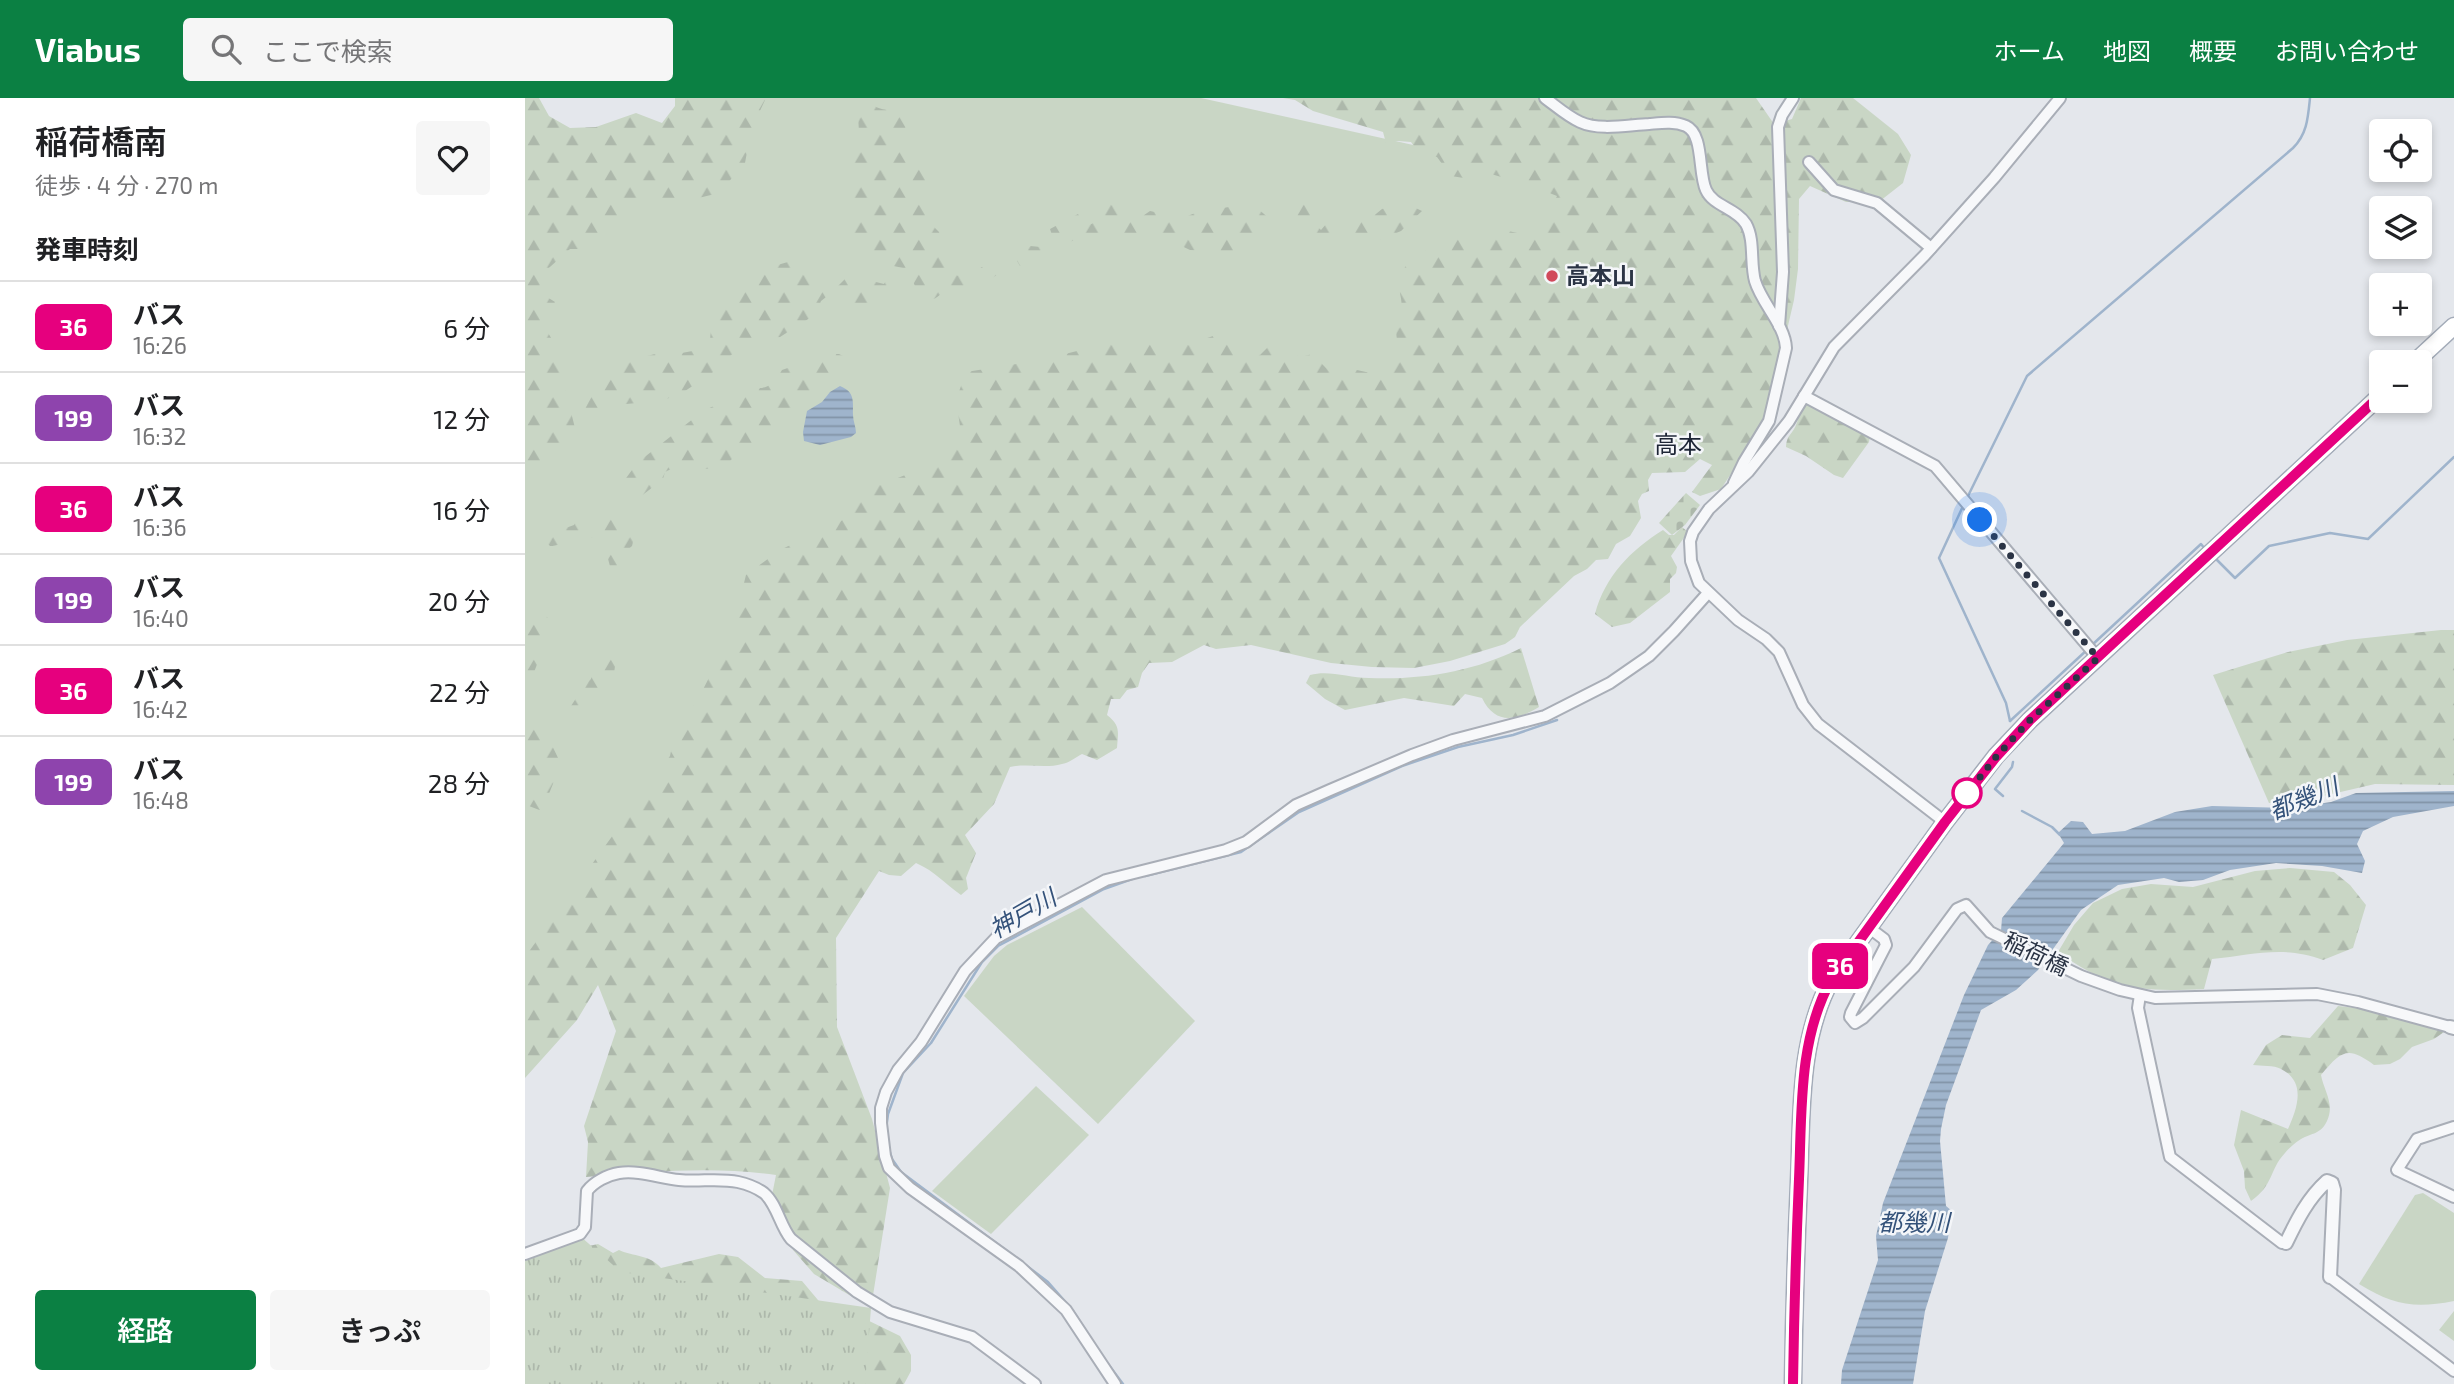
<!DOCTYPE html>
<html lang="ja">
<meta charset="utf-8">
<style>
:root{--surface:#fff;--page:#f6f6f6;--text:#202124;--muted:#757577;--line:#e0e0e0;--accent:#0b8043}
body{margin:0;font-family:"Exo 2","Noto Sans JP",sans-serif;background:var(--page);color:var(--text);height:100vh;display:flex;flex-direction:column;font-size:26px;white-space:nowrap}
*{box-sizing:border-box;margin:0}
p{font-size:23px;color:var(--muted)}
.icon{flex:none;width:38px;height:38px;fill:none;stroke:currentColor;stroke-width:2;stroke-linecap:round;stroke-linejoin:round}
.map{position:relative;flex:1;overflow:hidden}
.sheet{display:flex;flex-direction:column;background:var(--surface);width:525px}
.sheet>*{flex:none}
.badge{padding:0 14px;border-radius:10px;font-size:24px;line-height:46px}
.tools{position:absolute;left:1844px;top:21px;display:grid;gap:14px}
.tools a{display:grid;place-items:center;width:63px;height:63px;border-radius:7px;background:var(--surface);box-shadow:0 4px 10px #0003;font-size:35px}
.you{position:absolute;width:35px;height:35px;margin:-18px;border:5px solid #fff;border-radius:50%;background:#1a73e8;box-shadow:0 0 0 10px #1a73e833}
.map>.badge{position:absolute;translate:-50% -50%;box-shadow:0 0 0 4px #fff}
h2{padding:0 35px;font-size:26px;line-height:63px}
.round{display:grid;place-items:center;flex:none;width:74px;height:74px;border-radius:7px;background:var(--page)}
.head{display:flex;align-items:center;justify-content:space-between;height:119px;padding:0 35px}
h1{font-size:33px;font-weight:600;line-height:52px}
.primary-button{display:flex;gap:14px;margin-top:auto;padding:14px 35px}
.primary-button a{flex:1;height:80px;border-radius:7px;background:var(--accent);color:#fff;font-size:28px;font-weight:600;line-height:80px;text-align:center}
.primary-button a+a{background:var(--page);color:var(--text)}
ul{padding:0;list-style:none}
li{display:flex;align-items:center;gap:21px;height:91px;padding:0 35px;border-top:2px solid var(--line)}
li div{flex:1}
li b{display:block;font-size:26px}
li em{font-style:normal}
li .badge{min-width:77px;font-weight:700;text-align:center}
header{display:flex;align-items:center;gap:42px;box-sizing:border-box;height:98px;padding:0 35px;background:var(--accent);color:#fff}
header strong{font-size:33px}
nav{display:flex;gap:38px;margin-inline-start:auto;font-size:24px}
.search{width:490px;height:63px;background:var(--page);display:flex;align-items:center;gap:18px;box-sizing:border-box;padding:0 24px;border-radius:7px;color:var(--muted);font-size:26px}
main{display:flex;flex:1;min-height:0}
.map>svg:first-child{display:block}
.green{fill:#c9d6c5}
.forest{fill:url(#forest-firs)}
.cemetery{fill:url(#cemetery-stones)}
.park{fill:url(#park-tufts)}
.water{fill:url(#water-rules)}
.lines{fill:none;stroke-linecap:round;stroke-linejoin:round}
.stream{stroke:#9fb4cc;stroke-width:2.5}
.minor-casing{stroke:#a9aeb7;stroke-width:14}
.tertiary-casing{stroke:#a9aeb7;stroke-width:16}
.primary-casing{stroke:#a3abb8;stroke-width:19}
.minor{stroke:#f7f8fa;stroke-width:10}
.tertiary{stroke:#f7f8fa;stroke-width:12}
.primary{stroke:#fff;stroke-width:16}
.line-casing{stroke:#fff;stroke-width:16}
.line{stroke:#e6007e;stroke-width:10}
.walk{stroke:#2b3445;stroke-width:7;stroke-dasharray:0 12.6}
.poi-dot{fill:#d1495b;stroke:#f4f6f9;stroke-width:2.5}
.stop-dot{fill:#fff;stroke:#e6007e;stroke-width:3.5}
.labels{text-anchor:middle;stroke-width:5;stroke-linejoin:round;paint-order:stroke}
.poi-label{font-size:23px;font-weight:bold;fill:#2b3445;stroke:#f4f6f9;text-anchor:start}
.street-label{font-size:23px;fill:#2b3445;stroke:#f4f6f9}
.neighbourhood-label{font-size:24px;fill:#1d2536;stroke:#f4f6f9}
.water-label{font-size:24px;font-style:italic;fill:#34527a;stroke:#f4f6f9}
</style>
<header>
<strong>Viabus</strong>
<div class="search"><svg class="icon" aria-label="search" viewBox="0 0 24 24"><circle cx="10" cy="10" r="6"/><path d="M15 15l6 6"/></svg>ここで検索</div>
<nav><a>ホーム</a><a>地図</a><a>概要</a><a>お問い合わせ</a></nav>
</header>
<main>
<section class="sheet">
<div class="head"><div><h1>稲荷橋南</h1><p>徒歩 · 4 分 · 270 m</p></div><a class="round"><svg class="icon" aria-label="heart" viewBox="0 0 24 24"><path d="M12 20l-8-8c-3-5 5-10 8-4 3-6 11-1 8 4z"/></svg></a></div>
<h2>発車時刻</h2>
<ul>
<li><span class="badge" style="background:#e6007e;color:#fff">36</span><div><b>バス</b><p>16:26</p></div><em>6 分</em></li>
<li><span class="badge" style="background:#8e44ad;color:#fff">199</span><div><b>バス</b><p>16:32</p></div><em>12 分</em></li>
<li><span class="badge" style="background:#e6007e;color:#fff">36</span><div><b>バス</b><p>16:36</p></div><em>16 分</em></li>
<li><span class="badge" style="background:#8e44ad;color:#fff">199</span><div><b>バス</b><p>16:40</p></div><em>20 分</em></li>
<li><span class="badge" style="background:#e6007e;color:#fff">36</span><div><b>バス</b><p>16:42</p></div><em>22 分</em></li>
<li><span class="badge" style="background:#8e44ad;color:#fff">199</span><div><b>バス</b><p>16:48</p></div><em>28 分</em></li>
</ul>
<div class="primary-button"><a>経路</a><a>きっぷ</a></div>
</section>
<div class="map">
<svg width="1929" height="1286" viewBox="0 0 1929 1286">
<defs>
<pattern id="forest-firs" width="22" height="20" patternUnits="userSpaceOnUse" patternTransform="scale(1.75)"><rect width="22" height="20" fill="#c9d6c5"/><path d="M5 1l3.5 6h-7zM16 11l3.5 6h-7z" fill="#adb8ab"/></pattern>
<pattern id="cemetery-stones" width="16" height="16" patternUnits="userSpaceOnUse" patternTransform="scale(1.75)"><rect width="16" height="16" fill="#c9d6c5"/><path d="M2 7V4a2 2 0 0 1 4 0v3zM10 15v-3a2 2 0 0 1 4 0v3z" fill="#adb8ab"/></pattern>
<pattern id="park-tufts" width="24" height="20" patternUnits="userSpaceOnUse" patternTransform="scale(1.75)"><rect width="24" height="20" fill="#c9d6c5"/><path d="M3 7l-1-3M5 7V3M7 7l1-3M15 17l-1-3M17 17v-4M19 17l1-3" fill="none" stroke="#adb8ab"/></pattern>
<pattern id="water-rules" width="6" height="5" patternUnits="userSpaceOnUse" patternTransform="scale(1.75)"><rect width="6" height="5" fill="#9fb4cc"/><path d="M0 2.5h6" fill="none" stroke="#8293a7"/></pattern>
</defs>
<rect width="100%" height="100%" fill="#e4e7ec"/>
<!-- green -->
<g class="green">
<path d="M 168,0 L 676,0 L 1032,79 L 1039,139 L 890,292 L 0,875 L 0,173 Z"/>
<path d="M 557,809 L 670,923 L 573,1026 L 439,898 L 469,858 L 482,847 Z"/>
<path d="M 511,988 L 564,1037 L 466,1136 L 407,1093 Z"/>
<path d="M 1898,1095 L 1929,1115 L 1929,1203 C 1889,1211 1868,1207 1834,1186 L 1890,1097 Z"/>
<path d="M 1929,1213 L 1929,1243 L 1914,1232 Z"/>
</g>
<!-- forest -->
<g class="forest">
<path d="M 0,0 L 14,0 L 24,18 L 45,30 L 71,29 L 111,15 L 137,25 L 150,8 L 150,0 L 241,0 L 226,32 L 220,65 L 194,95 L 157,104 L 133,106 L 122,103 L 106,111 L 60,151 L 45,151 L 16,177 L 14,194 L 30,204 L 17,225 L 28,243 L 50,330 L 28,359 L 0,377 Z"/>
<path d="M 328,0 L 353,0 L 349,4 L 351,9 C 360,13 369,12 379,15 L 382,42 L 405,90 L 397,109 L 406,126 L 414,134 L 425,177 L 443,178 L 474,158 L 480,167 C 469,186 440,195 418,194 C 409,203 406,203 394,198 L 383,171 L 359,166 L 356,157 C 328,153 325,130 328,106 L 321,99 L 319,91 L 329,81 L 326,72 L 335,51 L 333,17 Z"/>
<path d="M 758,0 L 1231,0 L 1249,26 L 1267,21 L 1276,0 L 1328,0 L 1373,36 L 1386,57 L 1378,85 L 1355,103 L 1321,104 L 1285,88 L 1274,101 L 1273,171 L 1269,202 L 1241,322 L 1196,391 L 1175,398 L 1167,394 L 1187,367 L 1175,361 L 1160,374 L 1127,375 L 1123,382 L 1124,393 L 1117,396 L 1113,403 L 1116,420 L 1105,438 L 1091,446 L 1083,461 L 1071,462 L 1062,471 L 1049,478 L 995,529 L 990,539 L 980,546 L 925,563 L 889,570 L 847,569 L 806,565 L 726,547 L 691,551 L 679,547 L 647,564 L 624,565 L 617,575 L 613,589 L 602,592 L 595,601 L 586,601 L 582,617 C 596,628 593,634 592,650 L 572,662 L 557,656 C 551,659 544,665 537,666 C 520,671 502,665 485,669 L 469,706 L 440,737 L 451,755 L 441,780 L 443,791 L 436,797 C 419,785 411,774 391,765 L 376,778 L 364,777 L 354,773 L 311,840 L 312,929 L 347,1021 L 365,1090 L 346,1210 L 289,1176 L 268,1152 L 247,1097 L 251,1077 C 187,1068 125,1074 61,1079 L 63,1044 L 59,1028 L 91,933 L 73,887 L 52,922 L 0,980 L 0,859 L 145,658 L 150,634 L 172,603 L 187,574 L 209,544 L 211,517 L 221,477 L 255,452 L 316,423 L 350,389 L 403,368 L 435,328 L 431,302 L 441,274 L 516,262 L 600,241 L 611,248 L 632,241 L 651,251 L 688,238 L 735,257 L 745,247 L 776,259 L 787,256 L 805,274 L 832,272 L 863,279 C 879,263 872,251 871,232 C 871,224 874,218 876,211 C 878,203 874,192 872,184 L 885,160 L 925,141 L 979,132 L 1005,138 C 1013,123 1025,114 1032,98 L 1007,88 L 949,71 L 939,80 L 926,78 L 912,59 L 895,57 L 886,44 L 873,43 L 861,45 L 858,34 L 788,13 L 770,2 Z"/>
<path d="M 776,103 L 792,112 L 790,126 L 796,132 L 807,119 L 824,118 L 840,125 L 857,111 L 878,104 L 897,113 L 876,133 L 855,142 L 829,137 L 807,143 L 782,141 L 768,126 Z"/>
<path d="M 580,105 L 596,108 L 599,124 L 609,124 L 625,113 L 639,116 L 647,127 C 670,112 678,113 704,109 L 714,117 L 732,110 L 746,122 L 735,145 L 721,157 L 682,154 L 665,152 L 644,142 L 587,134 L 556,138 L 506,166 L 495,168 L 492,163 L 505,148 L 516,149 L 529,143 L 525,131 L 553,116 L 564,127 L 575,122 Z"/>
<path d="M 280,159 C 291,170 298,182 310,191 L 329,172 L 336,170 L 338,189 L 351,184 L 359,186 L 365,175 L 373,176 L 377,183 L 372,189 L 373,195 L 346,209 L 333,207 L 320,210 L 312,199 L 305,196 L 296,203 L 291,216 L 255,239 L 233,241 L 220,247 L 205,258 L 193,271 L 154,297 L 134,303 L 90,307 L 67,320 L 57,317 L 71,289 L 73,277 L 89,277 L 102,263 L 138,254 L 151,256 L 173,252 L 185,242 L 187,220 L 195,204 L 228,174 Z"/>
<path d="M 303,256 L 314,256 L 324,261 L 317,277 L 276,308 L 251,324 L 230,343 L 214,353 L 199,370 L 178,371 L 168,377 L 158,377 L 152,368 L 140,374 L 138,381 L 110,403 L 99,404 L 97,397 L 99,383 L 112,365 L 178,313 L 206,300 L 216,290 L 223,287 C 240,295 249,286 257,272 Z"/>
<path d="M 1282,306 L 1291,308 L 1345,338 L 1344,344 L 1318,380 L 1309,377 L 1281,358 L 1261,349 C 1262,336 1267,337 1271,327 C 1274,319 1275,314 1282,306 Z"/>
<path d="M 87,404 L 92,404 L 97,419 L 104,419 L 112,428 L 107,448 L 98,456 L 100,470 L 95,475 L 86,472 L 82,457 L 78,453 L 77,446 L 63,437 C 46,437 39,448 25,448 L 21,444 L 24,436 L 49,427 L 52,421 L 59,419 L 65,424 L 79,423 L 82,418 L 81,411 Z"/>
<path d="M 1157,429 L 1163,434 L 1146,458 L 1152,469 L 1151,475 L 1145,481 L 1145,494 L 1105,525 L 1087,529 L 1070,516 C 1080,478 1106,452 1138,432 L 1144,437 L 1149,437 Z"/>
<path d="M 0,506 L 16,509 L 25,524 L 19,548 L 0,598 Z"/>
<path d="M 106,527 L 110,527 L 114,531 C 110,544 106,540 99,547 C 92,555 86,578 91,586 L 88,592 L 62,611 L 57,613 L 46,608 L 61,585 L 66,581 L 67,570 L 82,558 L 83,551 L 92,547 L 93,537 Z"/>
<path d="M 1916,532 L 1929,532 L 1929,687 L 1850,686 L 1781,702 L 1744,705 L 1688,577 L 1763,554 L 1822,542 Z"/>
<path d="M 996,550 L 1014,609 C 991,623 970,627 957,600 L 940,596 L 929,608 L 879,600 L 820,612 L 800,601 L 781,585 L 785,577 C 805,572 823,580 844,580 C 897,582 948,574 996,550 Z"/>
<path d="M 0,612 C 4,622 9,622 16,629 C 25,640 30,654 36,666 L 17,713 L 4,708 L 0,709 Z"/>
<path d="M 1765,770 L 1809,774 L 1825,787 L 1841,807 L 1828,850 L 1798,862 C 1758,847 1728,857 1687,861 L 1679,891 C 1614,894 1587,892 1533,854 L 1549,827 L 1568,805 L 1597,791 L 1626,786 L 1668,789 L 1730,773 Z"/>
<path d="M 1813,908 L 1840,911 L 1919,934 L 1909,941 L 1887,949 L 1875,961 L 1865,966 L 1849,967 C 1823,948 1817,952 1796,977 C 1799,993 1810,1006 1802,1023 C 1796,1036 1787,1035 1776,1041 C 1771,1044 1764,1050 1760,1055 C 1744,1072 1749,1087 1726,1103 L 1720,1090 L 1719,1073 L 1709,1047 L 1716,1012 L 1763,1031 C 1772,1011 1782,984 1756,971 C 1749,967 1736,968 1728,967 L 1741,947 L 1757,937 L 1785,940 Z"/>
<path d="M 73,1146 L 88,1155 L 94,1152 C 109,1159 124,1156 136,1170 L 194,1156 L 213,1159 L 240,1180 L 277,1183 L 298,1208 L 334,1218 L 375,1238 L 386,1257 L 386,1273 L 379,1286 L 0,1286 L 50,1151 Z"/>
</g>
<!-- cemetery -->
<path class="cemetery" d="M 1161,395 L 1175,407 L 1160,427 L 1147,437 L 1134,425 Z"/>
<!-- park -->
<path class="park" d="M 55,1138 L 96,1174 L 346,1210 L 340,1286 L 0,1286 L 0,1158 Z"/>
<!-- water -->
<g class="water">
<path d="M 315,288 C 330,294 328,303 328,317 C 328,323 331,329 331,335 L 326,339 L 295,347 L 279,343 L 278,334 L 282,313 L 297,304 L 305,294 Z"/>
<path d="M 1929,693 L 1929,708 L 1868,719 L 1838,733 L 1832,746 L 1840,763 L 1837,775 L 1797,768 L 1751,765 L 1705,772 L 1678,782 L 1654,784 L 1639,780 L 1593,787 L 1556,812 L 1513,872 L 1491,892 L 1456,912 L 1421,1007 L 1416,1031 L 1415,1043 L 1421,1108 L 1427,1113 L 1423,1140 L 1400,1213 L 1388,1286 L 1316,1286 L 1317,1272 L 1353,1162 L 1351,1138 L 1358,1105 L 1439,897 L 1463,847 L 1476,833 L 1477,820 L 1539,745 L 1533,735 L 1546,723 L 1558,724 L 1567,736 L 1600,733 L 1650,714 L 1687,708 L 1766,710 L 1806,704 L 1831,695 Z"/>
</g>
<g class="lines">
<!-- stream -->
<g class="stream">
<path d="M 1442,400 L 1502,278 L 1768,50 C 1782,36 1783,20 1785,0"/>
<path d="M 1439,406 L 1414,460 L 1481,605 L 1485,623"/>
<path d="M 1690,460 L 1710,480 L 1744,448 L 1805,435 L 1843,441 L 1929,359"/>
<path d="M 1567,547 L 1676,446 L 1680,451"/>
<path d="M 1485,623 L 1563,551"/>
<path d="M 1478,698 L 1470,691 L 1487,669 L 1488,664"/>
<path d="M 1497,713 L 1527,729 L 1535,737"/>
<path d="M 620,778 L 716,754 L 774,714 L 877,668 L 933,649 L 988,637 L 1032,622"/>
<path d="M 361,1031 L 363,1016 L 378,975 L 406,945 L 457,864 L 473,848 L 579,791 L 607,781"/>
<path d="M 364,1051 L 367,1061 L 376,1074 L 490,1159"/>
<path d="M 498,1165 L 523,1184 L 544,1208"/>
<path d="M 548,1213 L 573,1252"/>
<path d="M 583,1266 L 598,1286"/>
</g>
<defs>
<g id="minor">
<path d="M 1020,0 C 1031,8 1042,18 1055,24 C 1074,33 1103,27 1124,26 C 1136,25 1149,23 1161,28 C 1179,36 1173,75 1181,92 C 1188,108 1211,110 1221,126 C 1230,142 1225,165 1230,183 C 1237,206 1260,227 1261,250 L 1244,323 L 1219,364 L 1209,385"/>
<path d="M 1284,64 L 1309,92 L 1352,105 L 1406,150"/>
<path d="M 1254,228 L 1258,174 L 1253,29 L 1257,17 L 1268,0"/>
<path d="M 1279,298 L 1410,368 L 1573,560"/>
<path d="M 1420,724 L 1293,626 L 1278,607 L 1254,554 L 1241,541 L 1213,522 L 1174,485 L 1166,463 L 1165,443 L 1168,434 L 1184,411 L 1223,374 L 1264,323 L 1309,249 L 1400,157 L 1469,80 L 1535,0"/>
<path d="M 1343,829 L 1359,841 L 1361,847 L 1326,915 L 1325,919 L 1330,925 L 1338,920 L 1389,869 L 1432,811 L 1441,807 L 1465,834 L 1556,878 L 1595,892 L 1630,900 L 1792,896 L 1833,904 L 1925,929"/>
<path d="M 1615,897 L 1613,910 L 1645,1059 L 1757,1145 L 1761,1145"/>
<path d="M 1929,1029 L 1892,1041 L 1872,1072 L 1929,1099"/>
<path d="M 0,1156 L 55,1136 L 60,1129 L 62,1093 C 69,1084 82,1077 94,1075 C 114,1072 135,1080 154,1082 C 174,1084 194,1080 213,1084 C 222,1086 232,1090 239,1095 C 252,1106 255,1128 266,1141 L 332,1194 L 365,1214 L 447,1239 L 510,1286"/>
<path d="M 1805,1179 L 1929,1273"/>
<path d="M 590,1286 L 541,1212 L 494,1168 L 385,1090 L 364,1070 L 360,1058 L 356,1025 L 356,1010 L 361,994 L 373,972 L 396,944 L 440,873 L 471,840 L 581,782 L 701,752 L 721,744 L 771,707 L 805,692 L 887,657 L 928,642 L 1020,618 L 1085,585 L 1124,558 L 1149,533 L 1183,495"/>
</g>
<g id="tertiary">
<path d="M 1925,929 L 1929,930"/>
<path d="M 1761,1145 C 1772,1122 1783,1100 1802,1083 L 1807,1085 L 1809,1092 L 1805,1179"/>
</g>
<g id="primary">
<path d="M 1890,264 L 1929,228"/>
<path d="M 1268,1286 C 1269,1219 1271,1151 1274,1084 C 1277,1016 1273,943 1306,882 L 1420,724 L 1471,658 L 1505,622 L 1857,296"/>
</g>
</defs>
<!-- minor casing -->
<use href="#minor" class="minor-casing"/>
<!-- tertiary casing -->
<use href="#tertiary" class="tertiary-casing"/>
<!-- primary casing -->
<use href="#primary" class="primary-casing"/>
<!-- minor -->
<use href="#minor" class="minor"/>
<!-- tertiary -->
<use href="#tertiary" class="tertiary"/>
<!-- primary -->
<use href="#primary" class="primary"/>
</g>
<g class="lines">
<defs>
<path id="line" d="M 1268,1286 C 1269,1218 1271,1150 1274,1081 C 1277,1014 1273,942 1306,882 L 1420,724 L 1471,659 L 1505,622 L 1857,296"/>
</defs>
<!-- line casing -->
<use href="#line" class="line-casing"/>
<!-- line -->
<use href="#line" class="line"/>
<!-- walk -->
<path class="walk" d="M 1442,695 L 1437,702 L 1471,659 L 1505,622 L 1573,560 L 1455,422"/>
</g>
<!-- markers -->
<circle class="poi-dot" cx="1027" cy="178" r="7"/>
<circle class="stop-dot" cx="1442" cy="695" r="14"/>
<g class="labels">
<!-- poi labels -->
<g class="poi-label">
<text x="1041" y="186">高本山</text>
</g>
<!-- street labels -->
<g class="street-label">
<text transform="translate(1511 856) rotate(26)" y="8">稲荷橋</text>
</g>
<!-- neighbourhood labels -->
<g class="neighbourhood-label">
<text x="1153" y="355">高本</text>
</g>
<!-- water labels -->
<g class="water-label">
<text transform="translate(1779 701) rotate(-22)" y="8">都幾川</text>
<text transform="translate(498 816) rotate(-30)" y="8">神戸川</text>
<text x="1389" y="1133">都幾川</text>
</g>
</g>
</svg>
<div class="tools">
<a><svg class="icon" aria-label="locate" viewBox="0 0 24 24"><circle cx="12" cy="12" r="6"/><path d="M12 2v4M12 18v4M2 12h4M18 12h4"/></svg></a>
<a><svg class="icon" aria-label="layers" viewBox="0 0 24 24"><path d="M12 4l9 5-9 5-9-5zM3 14l9 5 9-5"/></svg></a>
<a>+</a>
<a>−</a>
</div>
<div class="you" style="left:1455px;top:422px"></div>
<b class="badge" style="left:1315px;top:868px;background:#e6007e;color:#fff">36</b>
</div>
</main>
